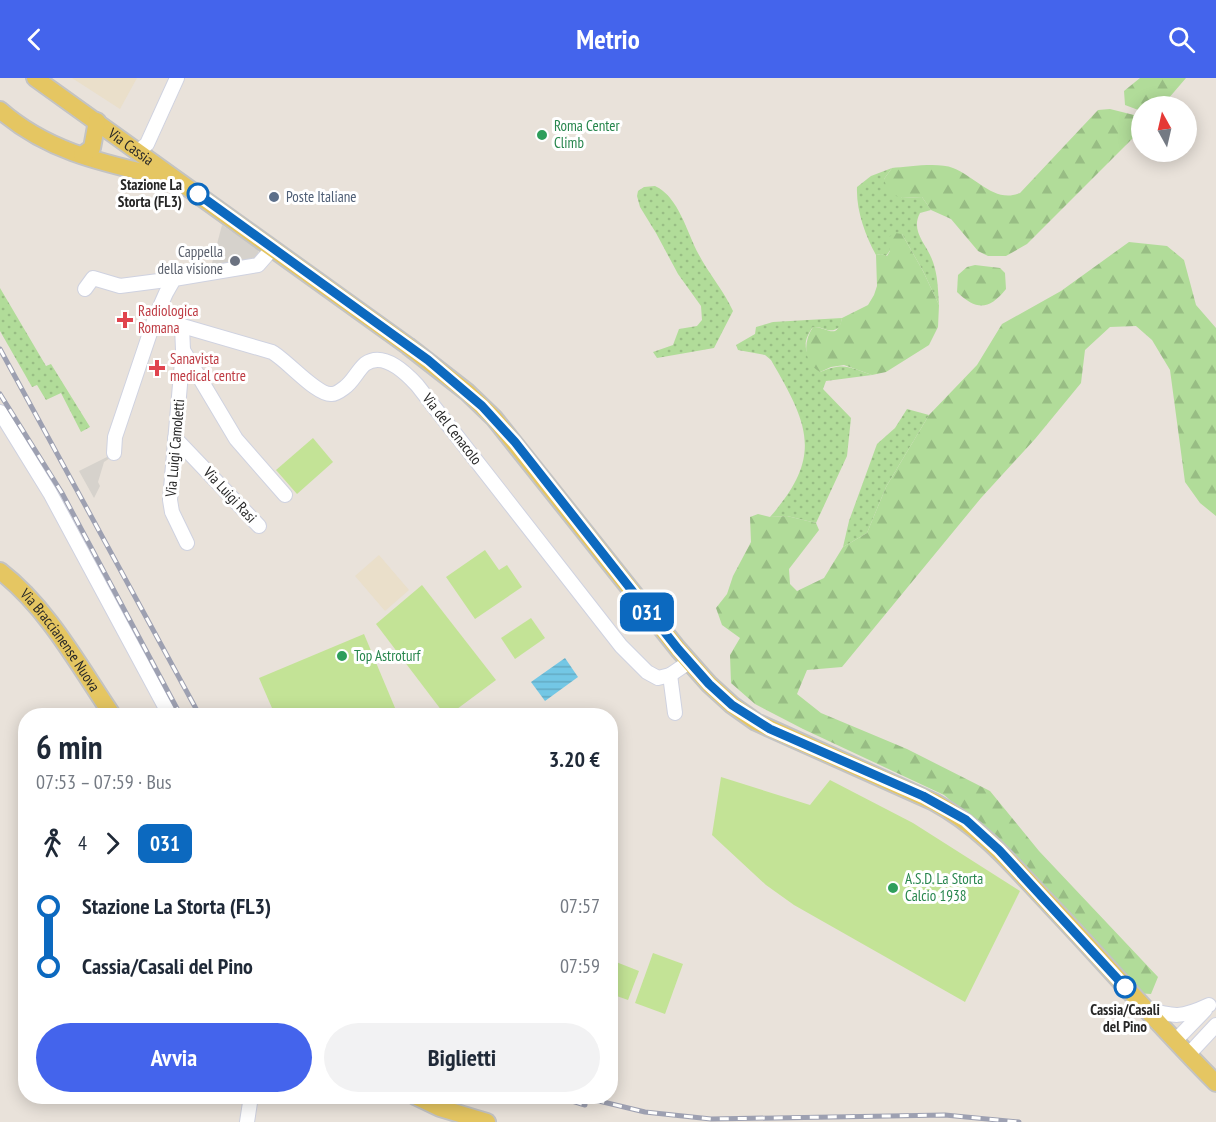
<!DOCTYPE html>
<html lang="it">
<meta charset="utf-8">
<style>
:root{--surface:#fff;--page:#f2f2f3;--text:#1f2937;--muted:#747a83;--accent:#4464ec}
body{margin:0;font-family:"PT Sans Narrow",sans-serif;background:var(--page);color:var(--text);height:100vh;display:flex;flex-direction:column;font-size:22px;white-space:nowrap}
*{box-sizing:border-box;margin:0}
p{font-size:20px;color:var(--muted)}
.icon{flex:none;width:33px;height:33px;fill:none;stroke:currentColor;stroke-width:2;stroke-linecap:round;stroke-linejoin:round}
.map{position:relative;flex:1;overflow:hidden}
.side{position:absolute;left:18px;top:630px;width:600px;height:396px;display:flex;flex-direction:column;background:var(--surface);border-radius:24px;box-shadow:0 3px 15px #0003}
.side>*{flex:none}
.badge{padding:0 12px;border-radius:9px;font-size:21px;line-height:39px}
.needle{width:39px;rotate:352deg}
.controls{position:absolute;left:1131px;top:18px;display:grid;gap:12px}
.controls a{display:grid;place-items:center;width:66px;height:66px;border-radius:50%;background:var(--surface);box-shadow:0 3px 15px #0003;font-size:30px}
.map>.badge{position:absolute;translate:-50% -50%;box-shadow:0 0 0 3px #fff}
.legs{display:flex;align-items:center;gap:9px;height:66px;padding:0 18px;font-size:20px}
.legs p{margin-inline-start:auto}
.head{display:flex;align-items:center;justify-content:space-between;height:102px;padding:0 18px}
h1{font-size:33px;font-weight:700;line-height:45px}
.action{display:flex;gap:12px;margin-top:auto;padding:12px 18px}
.action a{flex:1;height:69px;border-radius:36px;background:var(--accent);color:#fff;font-size:24px;font-weight:700;line-height:69px;text-align:center}
.action a+a{background:var(--page);color:var(--text)}
ul{padding:0 18px;list-style:none}
li{display:flex;align-items:center;gap:21px;height:60px;font-size:22px}
li i{display:grid;place-items:center;width:9px;height:100%;margin:0 8px;background:currentColor}
li i::after{content:'';width:15px;height:15px;margin:-8px;border:4px solid;border-radius:50%;background:var(--surface)}
li p{margin-inline-start:auto}
li:first-child i{background:linear-gradient(#0000 50%,currentColor 0)}
li:last-child i{background:linear-gradient(currentColor 50%,#0000 0)}
header{display:flex;justify-content:space-between;align-items:center;height:78px;padding:0 18px;background:var(--accent);color:#fff;font-size:27px;font-weight:700}
.map>svg:first-child{display:block}
.education{fill:#eadfca}
.grass{fill:url(#grass-dots)}
.forest{fill:url(#forest-firs)}
.pitch{fill:#c3e396}
.plaza{fill:#d6d2cc}
.water{fill:url(#water-rules)}
.lines{fill:none;stroke-linecap:round;stroke-linejoin:round}
.minor-casing{stroke:#cfd2e0;stroke-width:16}
.major-casing{stroke:#c3c3c3;stroke-width:20}
.minor{stroke:#fff;stroke-width:14}
.major{stroke:#e5c662;stroke-width:16}
.rail-casing{stroke:#9da0b1;stroke-width:5}
.rail{stroke:#fff;stroke-width:3;stroke-dasharray:9;stroke-linecap:butt}
.line-1-casing{stroke:#fff;stroke-width:14}
.line-1{stroke:#0c69bf;stroke-width:9}
.leisure-dot{fill:#2e9e5b;stroke:#fff;stroke-width:2}
.stop-1-dot{fill:#fff;stroke:#0c69bf;stroke-width:3}
.service-dot{fill:#5c6f8a;stroke:#fff;stroke-width:2}
.worship-dot{fill:#6b7280;stroke:#fff;stroke-width:2}
.health-dot{fill:#e0444e;stroke:#fff;stroke-width:2}
.labels{text-anchor:middle;stroke-width:6;stroke-linejoin:round;paint-order:stroke}
.leisure-label{font-size:15px;fill:#27864d;stroke:#fff;text-anchor:start}
.street-label{font-size:15px;fill:#272727;stroke:#fff}
.stop-label{font-size:15px;font-weight:bold;fill:#272727;stroke:#fff;text-anchor:end}
.service-label{font-size:15px;fill:#4e5e75;stroke:#fff;text-anchor:start}
.worship-label{font-size:15px;fill:#5b616d;stroke:#fff;text-anchor:end}
.health-label{font-size:15px;fill:#be3a42;stroke:#fff;text-anchor:start}
</style>
<header><svg class="icon" aria-label="back" viewBox="0 0 24 24"><path d="M15 5l-7 7 7 7"/></svg>Metrio<svg class="icon" aria-label="search" viewBox="0 0 24 24"><circle cx="10" cy="10" r="6"/><path d="M15 15l6 6"/></svg></header>
<div class="map">
<svg width="1216" height="1044" viewBox="0 0 1216 1044">
<defs>
<pattern id="grass-dots" width="8" height="8" patternUnits="userSpaceOnUse" patternTransform="scale(1.5)"><rect width="8" height="8" fill="#b1dc99"/><path d="M2 2h.1M6 6h.1" fill="none" stroke="#98bd84" stroke-width="1.8" stroke-linecap="round"/></pattern>
<pattern id="forest-firs" width="22" height="20" patternUnits="userSpaceOnUse" patternTransform="scale(1.5)"><rect width="22" height="20" fill="#b1dc99"/><path d="M5 1l3.5 6h-7zM16 11l3.5 6h-7z" fill="#98bd84"/></pattern>
<pattern id="water-rules" width="6" height="5" patternUnits="userSpaceOnUse" patternTransform="scale(1.5)"><rect width="6" height="5" fill="#73c7e5"/><path d="M0 2.5h6" fill="none" stroke="#64abc4"/></pattern>
</defs>
<rect width="100%" height="100%" fill="#e9e2da"/>
<!-- education -->
<g class="education">
<path d="M 72,0 L 137,0 L 120,31 Z"/>
<path d="M 379,477 L 409,512 L 385,533 L 355,498 Z"/>
</g>
<!-- grass -->
<g class="grass">
<path d="M 892,90 L 884,101 L 902,120 L 922,119 L 931,132 L 920,135 C 910,154 927,166 933,184 C 938,198 938,213 939,227 L 923,193 L 902,156 L 886,178 L 881,176 L 876,177 C 865,157 856,132 857,109 L 871,98 Z"/>
<path d="M 655,108 C 679,119 687,155 699,177 C 709,196 724,213 733,233 L 714,270 L 657,280 L 653,274 L 673,267 L 679,251 L 697,248 L 702,242 L 701,228 L 678,196 L 656,155 L 640,129 L 637,118 L 638,113 L 644,109 Z"/>
<path d="M 0,210 L 46,288 L 51,286 L 90,349 L 81,354 L 61,315 L 46,322 L 37,307 L 32,309 L 0,253 Z"/>
<path d="M 842,240 L 840,249 C 829,257 824,248 813,249 C 799,268 807,277 820,294 C 844,284 849,289 872,297 L 826,303 L 823,311 L 851,340 L 847,378 L 816,445 L 787,438 L 770,439 C 824,378 808,346 771,282 L 765,277 L 738,272 L 736,267 L 755,256 L 756,249 L 773,244 Z"/>
<path d="M 907,331 L 929,337 L 886,409 L 867,455 L 843,469 L 849,443 L 877,366 L 895,350 Z"/>
</g>
<!-- forest -->
<g class="forest">
<path d="M 1140,0 L 1186,0 L 1162,28 L 1142,28 L 1141,33 L 1125,27 L 1124,13 Z"/>
<path d="M 1110,31 L 1138,38 L 1141,41 L 1141,52 L 1027,166 L 1006,178 L 988,178 L 978,173 L 951,141 L 931,132 L 922,119 L 902,120 L 888,114 L 884,101 L 892,90 C 908,89 938,84 953,90 C 976,99 995,126 1020,115 L 1098,32 Z"/>
<path d="M 895,155 L 902,156 L 923,193 L 939,227 L 938,249 L 929,267 L 886,294 L 872,297 L 844,287 L 831,289 L 820,294 C 803,284 803,264 813,249 C 827,248 837,264 842,240 L 868,227 L 874,217 L 877,208 L 876,177 L 881,176 L 887,178 L 890,173 L 889,159 Z"/>
<path d="M 1129,164 L 1167,168 L 1184,182 L 1196,227 L 1216,250 L 1216,438 L 1200,425 L 1185,404 L 1170,292 L 1152,262 L 1136,248 L 1110,249 L 1085,272 L 1081,305 L 1035,361 L 981,420 L 842,589 L 807,592 L 797,616 L 821,635 L 907,671 L 990,713 L 1039,773 L 1158,899 L 1151,916 L 1135,915 L 969,738 L 944,717 L 803,651 L 755,626 L 731,605 L 730,577 L 740,560 L 722,547 L 716,530 L 727,516 L 733,498 L 751,464 L 750,439 L 758,436 L 770,439 L 787,438 L 816,445 L 819,452 L 789,491 L 790,506 L 797,513 L 824,500 L 843,469 L 867,455 L 886,409 L 929,337 L 977,287 L 1002,246 L 1061,213 Z"/>
<path d="M 975,187 L 1000,190 L 1005,195 L 1006,211 C 989,232 977,233 957,214 L 958,197 L 967,189 Z"/>
</g>
<!-- pitch -->
<g class="pitch">
<path d="M 313,360 L 333,384 L 297,416 L 276,392 Z"/>
<path d="M 485,472 L 499,492 L 507,487 L 522,509 L 475,541 L 446,499 Z"/>
<path d="M 422,507 L 496,602 L 449,637 L 445,637 L 376,546 Z"/>
<path d="M 531,540 L 545,560 L 515,581 L 501,560 Z"/>
<path d="M 364,556 L 398,637 L 275,637 L 259,600 Z"/>
<path d="M 721,699 L 810,727 L 830,702 L 913,745 L 1020,813 L 965,924 L 794,827 L 766,807 L 712,757 Z"/>
<path d="M 653,875 L 683,886 L 665,936 L 635,925 Z"/>
<path d="M 611,882 L 639,893 L 628,922 L 611,916 Z"/>
</g>
<!-- plaza -->
<g class="plaza">
<path d="M 222,147 L 258,171 L 259,177 L 254,182 L 211,189 Z"/>
<path d="M 111,377 L 110,380 L 104,384 L 98,404 L 100,408 L 94,420 L 79,393 Z"/>
</g>
<!-- water -->
<path class="water" d="M 565,580 L 578,599 L 545,623 L 531,604 Z"/>
<g class="lines">
<defs>
<g id="minor">
<path d="M 138,73 L 147,66 L 177,0"/>
<path d="M 85,211 L 93,200 L 120,208 L 174,201"/>
<path d="M 155,240 L 272,274 C 288,283 317,318 332,316 C 336,316 340,313 344,310 C 353,304 357,293 365,286 C 383,273 406,295 417,307 L 621,568 L 647,594 L 658,600 L 670,597 L 689,584"/>
<path d="M 182,248 L 183,272 L 236,361 L 285,417"/>
<path d="M 183,272 L 170,422 L 172,434 L 187,465"/>
<path d="M 0,334 L 50,415 L 170,638"/>
<path d="M 175,360 L 259,448"/>
<path d="M 114,375 L 115,359 L 155,240 L 166,215 L 174,201 L 258,187 L 273,170"/>
<path d="M 670,597 L 675,635"/>
<path d="M 1146,931 C 1175,939 1181,940 1209,927"/>
<path d="M 1175,963 L 1205,932"/>
<path d="M 1188,977 L 1216,947"/>
<path d="M 247,1044 L 251,1018"/>
</g>
<g id="major">
<path id="s1" d="M 35,0 L 408,268 L 467,314 L 494,340 L 678,571 L 709,606 L 732,627 L 756,644 L 934,724 C 982,750 1013,788 1050,827 C 1106,886 1159,948 1216,1005"/>
<path d="M 0,32 C 50,76 109,86 172,101"/>
<path d="M 82,77 L 92,70 L 97,43"/>
<path id="s2" d="M 0,493 C 48,530 79,588 113,638"/>
<path d="M 415,1018 L 440,1030 L 487,1044"/>
</g>
</defs>
<!-- minor casing -->
<use href="#minor" class="minor-casing"/>
<!-- major casing -->
<use href="#major" class="major-casing"/>
<!-- minor -->
<use href="#minor" class="minor"/>
<!-- major -->
<use href="#major" class="major"/>
<defs>
<g id="rail">
<path d="M 0,271 L 200,638"/>
<path d="M 0,316 L 62,415 L 181,638"/>
<path d="M 556,1018 L 585,1027"/>
<path d="M 578,1018 L 645,1034 L 711,1041 L 945,1037 L 1019,1044"/>
</g>
</defs>
<!-- rail casing -->
<use href="#rail" class="rail-casing"/>
<!-- rail -->
<use href="#rail" class="rail"/>
</g>
<g class="lines">
<defs>
<path id="line-1" d="M 198,116 L 428,282 L 482,328 L 515,364 L 678,571 L 709,606 L 732,627 L 770,651 L 923,718 L 966,742 L 999,772 L 1125,909"/>
</defs>
<!-- line-1 casing -->
<use href="#line-1" class="line-1-casing"/>
<!-- line-1 -->
<use href="#line-1" class="line-1"/>
</g>
<!-- markers -->
<g class="leisure-dot">
<circle cx="542" cy="57" r="6"/>
<circle cx="342" cy="578" r="6"/>
<circle cx="893" cy="810" r="6"/>
</g>
<g class="stop-1-dot">
<circle cx="198" cy="116" r="10"/>
<circle cx="1125" cy="909" r="10"/>
</g>
<circle class="service-dot" cx="274" cy="119" r="6"/>
<circle class="worship-dot" cx="235" cy="183" r="6"/>
<g class="health-dot">
<path d="M122 233h6v6h6v6h-6v6h-6v-6h-6v-6h6z"/>
<path d="M154 281h6v6h6v6h-6v6h-6v-6h-6v-6h6z"/>
</g>
<g class="labels">
<!-- leisure labels -->
<g class="leisure-label">
<text x="554" y="53">Roma Center<tspan x="554" dy="17">Climb</tspan></text>
<text x="354" y="583">Top Astroturf</text>
<text x="905" y="806">A.S.D. La Storta<tspan x="905" dy="17">Calcio 1938</tspan></text>
</g>
<!-- street labels -->
<g class="street-label">
<text dy="5" stroke="none"><textPath href="#s1" startOffset="118">Via Cassia</textPath></text>
<text transform="translate(452 351) rotate(52)" y="5">Via del Cenacolo</text>
<text transform="translate(175 370) rotate(-85)" y="5">Via Luigi Camoletti</text>
<text transform="translate(230 417) rotate(47)" y="5">Via Luigi Rasi</text>
<text dy="5" stroke="none"><textPath href="#s2" startOffset="92">Via Braccianense Nuova</textPath></text>
</g>
<!-- stop labels -->
<g class="stop-label">
<text x="182" y="112">Stazione La<tspan x="182" dy="17">Storta (FL3)</tspan></text>
<text x="1125" y="937" text-anchor="middle">Cassia/Casali<tspan x="1125" dy="17">del Pino</tspan></text>
</g>
<!-- service labels -->
<g class="service-label">
<text x="286" y="124">Poste Italiane</text>
</g>
<!-- worship labels -->
<g class="worship-label">
<text x="223" y="179">Cappella<tspan x="223" dy="17">della visione</tspan></text>
</g>
<!-- health labels -->
<g class="health-label">
<text x="138" y="238">Radiologica<tspan x="138" dy="17">Romana</tspan></text>
<text x="170" y="286">Sanavista<tspan x="170" dy="17">medical centre</tspan></text>
</g>
</g>
</svg>
<div class="controls">
<a><svg class="needle" viewBox="-14 -14 28 28"><path d="M0-13l5 13h-10z" fill="#e53935"/><path d="M0 13l5-13h-10z" fill="#747a83"/></svg></a>
</div>
<b class="badge" style="left:647px;top:534px;background:#0c69bf;color:#fff">031</b>
<section class="side">
<div class="head"><div><h1>6 min</h1><p>07:53 – 07:59 · Bus</p></div><b>3.20 €</b></div>
<div class="legs"><svg class="icon" aria-label="walk" viewBox="0 0 24 24"><circle cx="13" cy="4" r="2"/><path d="M13 8l-2 6 4 7M11 14l-3 7M7 12l3-4h3l4 4"/></svg>4<svg class="icon" aria-label="forward" viewBox="0 0 24 24"><path d="M9 5l7 7-7 7"/></svg><b class="badge" style="background:#0c69bf;color:#fff">031</b></div>
<ul>
<li><i style="color:#0c69bf"></i><b>Stazione La Storta (FL3)</b><p>07:57</p></li>
<li><i style="color:#0c69bf"></i><b>Cassia/Casali del Pino</b><p>07:59</p></li>
</ul>
<div class="action"><a>Avvia</a><a>Biglietti</a></div>
</section>
</div>
